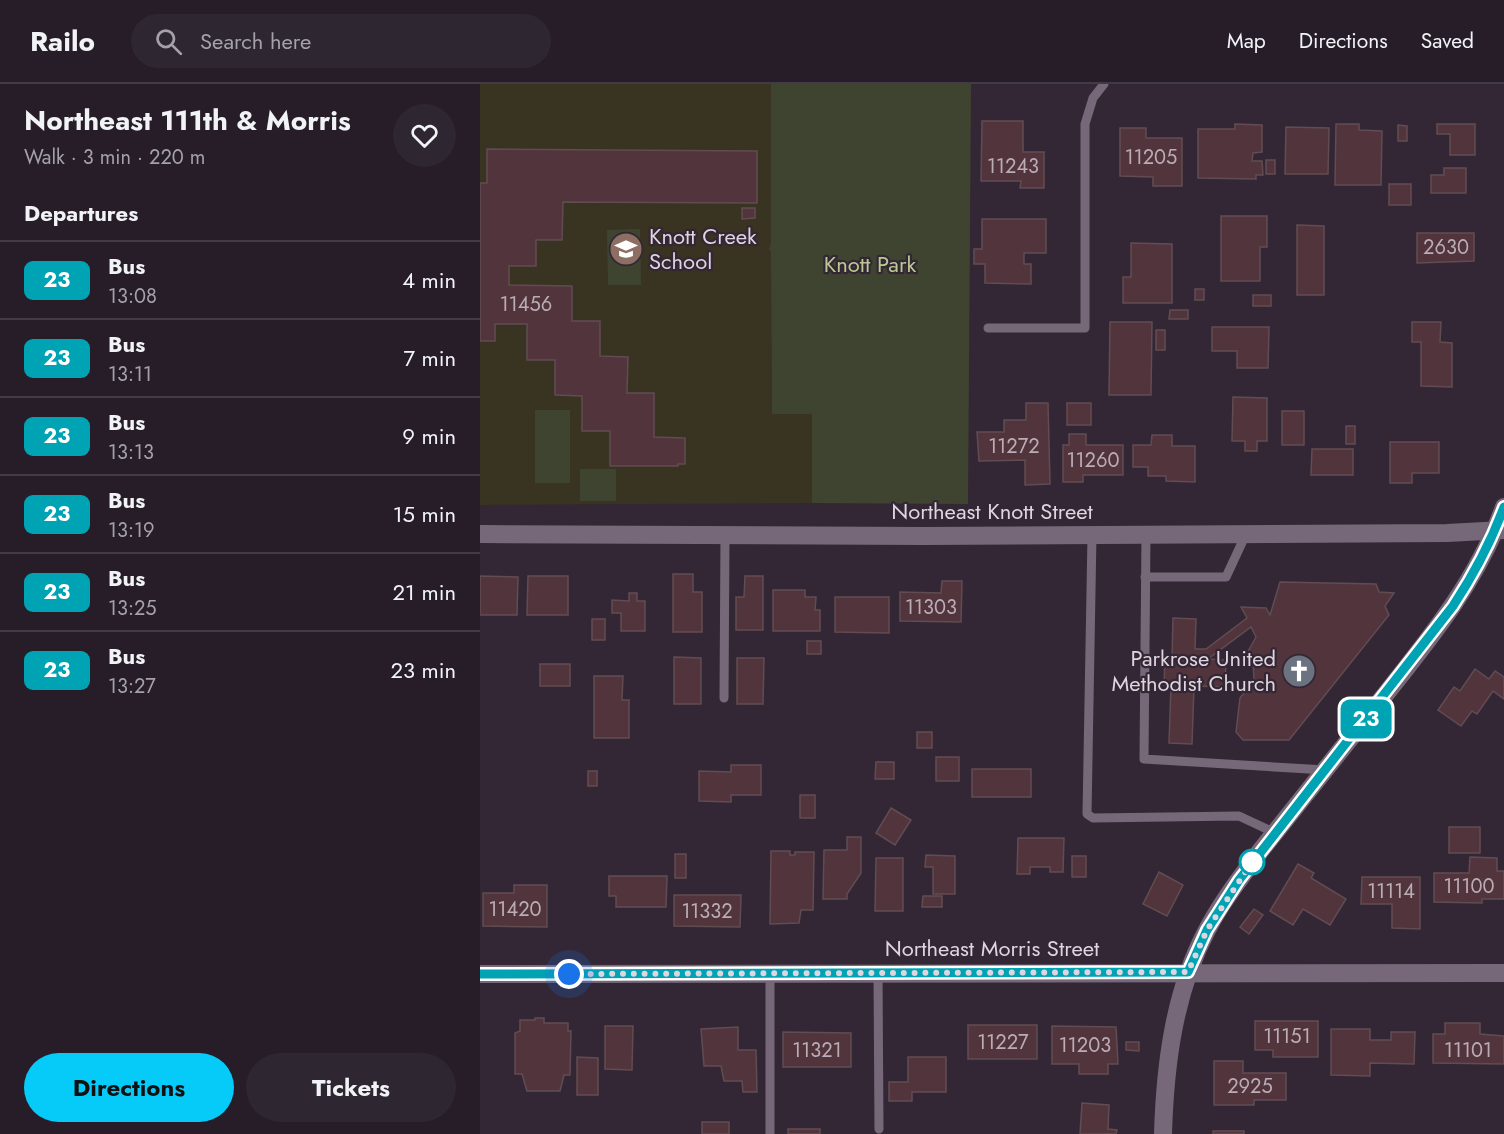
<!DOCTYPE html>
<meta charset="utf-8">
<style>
:root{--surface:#261d28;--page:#2e2630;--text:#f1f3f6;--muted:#a4a2a8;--line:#423b45;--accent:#06cbf9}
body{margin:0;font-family:Jost,sans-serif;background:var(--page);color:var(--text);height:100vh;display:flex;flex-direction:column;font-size:22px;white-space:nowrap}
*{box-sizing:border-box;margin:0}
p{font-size:20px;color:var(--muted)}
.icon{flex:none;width:33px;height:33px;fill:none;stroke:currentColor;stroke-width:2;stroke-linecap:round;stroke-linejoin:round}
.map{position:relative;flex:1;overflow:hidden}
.drawer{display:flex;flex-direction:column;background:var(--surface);width:480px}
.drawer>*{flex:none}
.badge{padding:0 12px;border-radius:9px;font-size:21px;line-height:39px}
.you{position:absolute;width:30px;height:30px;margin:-15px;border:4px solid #fff;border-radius:50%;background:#1a73e8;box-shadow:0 0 0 9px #1a73e833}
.map>.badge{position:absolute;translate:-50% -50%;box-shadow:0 0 0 3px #fff}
h2{padding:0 24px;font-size:22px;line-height:54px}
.round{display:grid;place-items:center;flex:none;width:63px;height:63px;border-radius:32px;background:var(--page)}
.headline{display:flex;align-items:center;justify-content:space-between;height:102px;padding:0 24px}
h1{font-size:28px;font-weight:700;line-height:45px}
.primary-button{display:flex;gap:12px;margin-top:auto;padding:12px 24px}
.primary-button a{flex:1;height:69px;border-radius:36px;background:var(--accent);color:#111;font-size:24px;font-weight:700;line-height:69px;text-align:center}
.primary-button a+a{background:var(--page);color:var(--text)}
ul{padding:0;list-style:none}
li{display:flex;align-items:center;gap:18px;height:78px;padding:0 24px;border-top:2px solid var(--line)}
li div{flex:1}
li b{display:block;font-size:22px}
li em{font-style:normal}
li .badge{min-width:66px;font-weight:700;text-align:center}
header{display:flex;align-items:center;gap:36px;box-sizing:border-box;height:84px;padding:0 30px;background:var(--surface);border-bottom:2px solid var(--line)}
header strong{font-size:28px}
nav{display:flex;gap:33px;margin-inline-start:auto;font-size:21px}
.search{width:420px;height:54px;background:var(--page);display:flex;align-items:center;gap:15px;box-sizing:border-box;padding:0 21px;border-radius:33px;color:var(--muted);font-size:22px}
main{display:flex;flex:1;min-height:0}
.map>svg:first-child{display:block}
.education{fill:#393321}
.green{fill:#3f4431}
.building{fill:#52343d;stroke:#614c52;stroke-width:1.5}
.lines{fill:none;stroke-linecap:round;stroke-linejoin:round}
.service{stroke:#766878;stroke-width:9}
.minor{stroke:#766878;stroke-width:18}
.line-casing{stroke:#fff;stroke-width:14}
.line{stroke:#00a3b4;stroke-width:9}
.walk{stroke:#ded5df;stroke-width:6;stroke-dasharray:0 10.8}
.stop-dot{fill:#fff;stroke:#00a3b4;stroke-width:3}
.labels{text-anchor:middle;stroke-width:4.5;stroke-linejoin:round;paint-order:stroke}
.number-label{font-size:20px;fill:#bbadb6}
.poi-label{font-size:22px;fill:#ded5df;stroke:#332735;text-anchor:start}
.park-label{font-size:22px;fill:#bcc992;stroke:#332735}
.street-label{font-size:22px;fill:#ded5df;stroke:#332735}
</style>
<header>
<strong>Railo</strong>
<div class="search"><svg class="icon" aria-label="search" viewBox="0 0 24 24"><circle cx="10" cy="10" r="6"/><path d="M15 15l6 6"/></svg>Search here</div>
<nav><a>Map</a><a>Directions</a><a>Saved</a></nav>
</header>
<main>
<section class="drawer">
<div class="headline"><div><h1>Northeast 111th &amp; Morris</h1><p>Walk · 3 min · 220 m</p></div><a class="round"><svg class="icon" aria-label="heart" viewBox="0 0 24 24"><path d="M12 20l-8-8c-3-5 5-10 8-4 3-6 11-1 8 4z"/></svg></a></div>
<h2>Departures</h2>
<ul>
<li><span class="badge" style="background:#00a3b4;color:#fff">23</span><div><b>Bus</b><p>13:08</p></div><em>4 min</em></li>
<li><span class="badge" style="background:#00a3b4;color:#fff">23</span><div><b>Bus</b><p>13:11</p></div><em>7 min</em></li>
<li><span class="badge" style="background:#00a3b4;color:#fff">23</span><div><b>Bus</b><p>13:13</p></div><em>9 min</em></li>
<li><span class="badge" style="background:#00a3b4;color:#fff">23</span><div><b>Bus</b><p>13:19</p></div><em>15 min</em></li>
<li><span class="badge" style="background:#00a3b4;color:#fff">23</span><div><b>Bus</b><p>13:25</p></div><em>21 min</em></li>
<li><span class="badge" style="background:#00a3b4;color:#fff">23</span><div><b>Bus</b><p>13:27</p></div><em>23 min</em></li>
</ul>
<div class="primary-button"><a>Directions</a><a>Tickets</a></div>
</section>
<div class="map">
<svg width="1024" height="1050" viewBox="0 0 1024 1050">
<rect width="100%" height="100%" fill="#332735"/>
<!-- education -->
<path class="education" d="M 0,0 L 291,0 L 292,330 L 332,330 L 332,419 L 0,421 Z"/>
<!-- green -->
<g class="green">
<path d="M 291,0 L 491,0 L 488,420 L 332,419 L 332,330 L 292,330 L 291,168 L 289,165 L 291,159 Z"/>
<path d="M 160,145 L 161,201 L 128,201 L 127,146 Z"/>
<rect x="55" y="326" width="35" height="73"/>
<rect x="100" y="385" width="36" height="32"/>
</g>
<!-- building -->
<g class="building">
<path d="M 502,37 L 543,37 L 543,68 L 564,68 L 564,104 L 540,104 L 541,97 L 501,97 Z"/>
<path d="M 755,40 L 782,41 L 782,68 L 773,69 L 772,77 L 782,77 L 783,91 L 776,91 L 776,95 L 718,94 L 718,45 L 755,45 Z"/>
<path d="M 856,40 L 879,40 L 879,46 L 902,47 L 901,101 L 855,101 Z"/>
<path d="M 957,40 L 995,40 L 995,71 L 970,71 L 970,50 L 957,50 Z"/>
<path d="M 918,41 L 927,42 L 927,57 L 918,57 Z"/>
<path d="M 806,43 L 849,44 L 848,90 L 805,90 Z"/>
<path d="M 640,44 L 666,44 L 666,54 L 702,54 L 702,102 L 673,102 L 673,93 L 640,92 Z"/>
<path d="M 7,65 L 277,67 L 277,119 L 83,118 L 82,156 L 56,156 L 56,182 L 29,182 L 29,201 L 92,202 L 92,237 L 120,237 L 120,272 L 148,273 L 147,309 L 174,309 L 174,353 L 205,354 L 205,380 L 198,380 L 198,382 L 130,382 L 130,347 L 102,347 L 102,312 L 75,311 L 75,276 L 47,276 L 47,240 L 15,240 L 15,257 L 0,257 L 0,99 L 7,99 Z"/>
<rect x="786" y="76" width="9" height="14"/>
<path d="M 964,84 L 986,84 L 986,109 L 951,109 L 951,91 L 964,91 Z"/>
<rect x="909" y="100" width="22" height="21"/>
<path d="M 262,124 L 275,124 L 275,134 L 262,135 Z"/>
<path d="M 741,132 L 787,132 L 787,163 L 780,163 L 780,197 L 741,197 Z"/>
<path d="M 502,135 L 566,135 L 566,169 L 544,169 L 544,180 L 551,180 L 551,200 L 505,199 L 505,180 L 494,180 L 494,165 L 502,165 Z"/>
<path d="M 817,141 L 844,142 L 844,211 L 817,211 Z"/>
<path d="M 937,149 L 994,149 L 994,177 L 937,179 Z"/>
<path d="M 651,159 L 692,160 L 692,219 L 643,219 L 643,193 L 651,193 Z"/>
<rect x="715" y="205" width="9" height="11"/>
<rect x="773" y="211" width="18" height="11"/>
<path d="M 690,226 L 708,226 L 708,235 L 689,235 Z"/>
<path d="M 630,238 L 672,238 L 671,311 L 629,311 Z"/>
<path d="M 932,238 L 961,238 L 960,258 L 972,259 L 972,303 L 941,302 L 941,258 L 932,258 Z"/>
<path d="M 732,243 L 789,243 L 788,284 L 757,284 L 757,267 L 732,267 Z"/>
<rect x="676" y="246" width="9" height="20"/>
<path d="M 753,313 L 787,314 L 787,357 L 777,357 L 777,367 L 765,367 L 765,357 L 752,357 Z"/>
<path d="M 546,319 L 568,319 L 570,400 L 545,401 L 545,376 L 499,377 L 497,348 L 524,348 L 524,336 L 546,336 Z"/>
<rect x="587" y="319" width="24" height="22"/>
<rect x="802" y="327" width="22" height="34"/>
<rect x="866" y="342" width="9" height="18"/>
<path d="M 589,350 L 606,350 L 606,361 L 643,361 L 643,391 L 603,391 L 603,398 L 583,398 L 583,361 L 589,361 Z"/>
<path d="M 672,351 L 692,351 L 692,362 L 715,362 L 715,398 L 686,397 L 686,392 L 668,392 L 668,383 L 653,383 L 653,361 L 671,361 Z"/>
<path d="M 910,358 L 959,358 L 959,389 L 932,389 L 932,399 L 910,399 Z"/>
<path d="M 832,365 L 873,365 L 873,391 L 831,391 Z"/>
<path d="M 193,490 L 213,490 L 213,508 L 222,508 L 222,548 L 193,548 Z"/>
<path d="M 0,492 L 38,493 L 37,531 L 0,531 Z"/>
<path d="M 48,492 L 88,492 L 88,531 L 47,531 Z"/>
<path d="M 265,492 L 283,492 L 283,546 L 256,546 L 256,513 L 264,513 Z"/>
<path d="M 462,497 L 482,497 L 481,538 L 420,537 L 420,508 L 461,509 Z"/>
<path d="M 800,498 L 896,500 L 899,508 L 914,509 L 905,522 L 909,531 L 809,656 L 763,656 L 756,648 L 760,614 L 774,596 L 773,577 L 766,571 L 776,553 L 771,543 L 728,575 L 746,576 L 745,603 L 714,602 L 712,660 L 689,659 L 691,601 L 684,601 L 685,574 L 692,575 L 693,534 L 716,535 L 715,565 L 726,565 L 767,534 L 761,523 L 786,524 L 790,531 Z"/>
<path d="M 293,506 L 325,506 L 325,513 L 336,513 L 335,526 L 340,526 L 340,547 L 293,547 Z"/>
<path d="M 149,509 L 157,509 L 157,517 L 165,517 L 165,547 L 141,547 L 141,529 L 132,529 L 132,516 L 149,517 Z"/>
<path d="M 355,513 L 409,513 L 409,549 L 355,548 Z"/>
<rect x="112" y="535" width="13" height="21"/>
<rect x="327" y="557" width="14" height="13"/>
<path d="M 194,573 L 221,574 L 221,620 L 194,620 Z"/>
<path d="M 257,574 L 284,574 L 283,620 L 257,620 Z"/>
<rect x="60" y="580" width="30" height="22"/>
<path d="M 995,585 L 1009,595 L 1015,587 L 1024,593 L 1024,615 L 1013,607 L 997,630 L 992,627 L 981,642 L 958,626 L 974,603 L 980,607 Z"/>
<path d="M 114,592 L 143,592 L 142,616 L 149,616 L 149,654 L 114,654 Z"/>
<rect x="437" y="648" width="15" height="16"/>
<rect x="456" y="673" width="23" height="24"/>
<path d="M 396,678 L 414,678 L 414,695 L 395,695 Z"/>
<path d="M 251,681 L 281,681 L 281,711 L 251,711 L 251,718 L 219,717 L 219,687 L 251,688 Z"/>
<rect x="492" y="685" width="59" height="28"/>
<rect x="108" y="687" width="9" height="15"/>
<rect x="320" y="711" width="15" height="23"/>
<path d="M 411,724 L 431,736 L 415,761 L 396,749 Z"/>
<rect x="969" y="743" width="31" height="26"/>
<path d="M 367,753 L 381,753 L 381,789 L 367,810 L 367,815 L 343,815 L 344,766 L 367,766 Z"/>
<path d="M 538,754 L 584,754 L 583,788 L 570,788 L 570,783 L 550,783 L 550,790 L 537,790 Z"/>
<path d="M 291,767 L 310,767 L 310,771 L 315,771 L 315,768 L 334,768 L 333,826 L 321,826 L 319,839 L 290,840 Z"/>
<rect x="195" y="770" width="11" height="24"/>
<path d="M 446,771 L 475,772 L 475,810 L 453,810 L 453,783 L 445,783 Z"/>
<rect x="592" y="772" width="14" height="21"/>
<path d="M 990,773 L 1017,774 L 1017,787 L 1024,787 L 1024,815 L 1002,815 L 1002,819 L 954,818 L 954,789 L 989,789 Z"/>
<path d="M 396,774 L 423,774 L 423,827 L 395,827 Z"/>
<path d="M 818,780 L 834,789 L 831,794 L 866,815 L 850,841 L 823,825 L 813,841 L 790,827 Z"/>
<path d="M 679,788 L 703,801 L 687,832 L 663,820 Z"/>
<path d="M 129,792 L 187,792 L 186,823 L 136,823 L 136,812 L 129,812 Z"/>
<path d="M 882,793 L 940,793 L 940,845 L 912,844 L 912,820 L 881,820 Z"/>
<path d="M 34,801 L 67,801 L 67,843 L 3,842 L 3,809 L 34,809 Z"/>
<path d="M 194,811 L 261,811 L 260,843 L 194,842 Z"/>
<path d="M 443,812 L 462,812 L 462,823 L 442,823 Z"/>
<path d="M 774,825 L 783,831 L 769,850 L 760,843 Z"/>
<path d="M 55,934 L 64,934 L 64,939 L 88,939 L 88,947 L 91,947 L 90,991 L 84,991 L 80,1007 L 47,1007 L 42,990 L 35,990 L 35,949 L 40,947 L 40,936 L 55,936 Z"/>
<path d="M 775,937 L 838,937 L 838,973 L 793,973 L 793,966 L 775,966 Z"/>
<path d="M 965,939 L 1000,939 L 1000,950 L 1024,952 L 1024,980 L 953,979 L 953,950 L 965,950 Z"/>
<rect x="488" y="941" width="69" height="34"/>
<path d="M 125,942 L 153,942 L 152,986 L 125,985 Z"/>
<path d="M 572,942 L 636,943 L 638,980 L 628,980 L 628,990 L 599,990 L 599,980 L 572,980 Z"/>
<path d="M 258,943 L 258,966 L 276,966 L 277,1008 L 263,1008 L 262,997 L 244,997 L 241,982 L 224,982 L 221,945 Z"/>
<path d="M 851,945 L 890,945 L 890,956 L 911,956 L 911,948 L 935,948 L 934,980 L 890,979 L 890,992 L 851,991 Z"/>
<path d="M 303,948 L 371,949 L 371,983 L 303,983 Z"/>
<path d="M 646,958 L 659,958 L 659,967 L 646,966 Z"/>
<path d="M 97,973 L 118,974 L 118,1011 L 97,1011 Z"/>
<path d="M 428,973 L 466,973 L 466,1008 L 432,1008 L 432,1017 L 409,1017 L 409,998 L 428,998 Z"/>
<path d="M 734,977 L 763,977 L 763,989 L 806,989 L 806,1016 L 774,1016 L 774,1021 L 734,1021 Z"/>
<path d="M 602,1019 L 629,1021 L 628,1045 L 637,1046 L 636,1050 L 600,1050 Z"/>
<rect x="222" y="1038" width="27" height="12"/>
<rect x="308" y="1045" width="32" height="5"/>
<rect x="733" y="1047" width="31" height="3"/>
</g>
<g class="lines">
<!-- service -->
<g class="service">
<path d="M 508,244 L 605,244 L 605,40 L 613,14 L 624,0"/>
<path d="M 666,450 L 664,675 L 845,686"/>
<path d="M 612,451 L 607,730 L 613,734 L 759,732 L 795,749"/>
<path d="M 665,493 L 746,493 L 766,450"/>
<path d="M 244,614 L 245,450"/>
<path d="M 290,889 L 290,1050"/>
<path d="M 398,889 L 399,1045"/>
</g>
<!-- minor -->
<g class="minor">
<path d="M 0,450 L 443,452 L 967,449 L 1024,446"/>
<path d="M 0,890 L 1024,889"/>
<path d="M 683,1050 C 685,981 694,908 727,846 C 742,817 762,792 781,766 C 822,714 863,663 904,612 C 952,552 998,495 1024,423"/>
</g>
</g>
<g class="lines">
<defs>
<path id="line" d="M 0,890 L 708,888 L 727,846 L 759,796 L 973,522 C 994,490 1011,458 1024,423"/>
</defs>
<!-- line casing -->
<use href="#line" class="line-casing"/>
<!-- line -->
<use href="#line" class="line"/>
<!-- walk -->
<path class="walk" d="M 89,890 L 708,888 L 727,846 L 772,778"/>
</g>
<!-- icons -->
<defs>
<symbol id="school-disc" viewBox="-11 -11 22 22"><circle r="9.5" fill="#8d6e63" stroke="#332735"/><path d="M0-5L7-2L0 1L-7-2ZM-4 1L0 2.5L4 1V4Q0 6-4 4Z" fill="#fff"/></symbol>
<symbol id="church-disc" viewBox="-11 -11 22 22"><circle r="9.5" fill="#6b7280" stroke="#332735"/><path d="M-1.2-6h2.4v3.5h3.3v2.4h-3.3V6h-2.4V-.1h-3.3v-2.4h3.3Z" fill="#fff"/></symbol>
</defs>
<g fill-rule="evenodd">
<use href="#school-disc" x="127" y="146" width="38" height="38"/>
<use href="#church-disc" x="800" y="568" width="38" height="38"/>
</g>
<!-- markers -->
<circle class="stop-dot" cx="772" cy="778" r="12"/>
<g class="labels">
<!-- number labels -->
<g class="number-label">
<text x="671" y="80">11205</text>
<text x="533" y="89">11243</text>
<text x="966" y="170">2630</text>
<text x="46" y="227">11456</text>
<text x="534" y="369">11272</text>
<text x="613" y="383">11260</text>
<text x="451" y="530">11303</text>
<text x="989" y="809">11100</text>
<text x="911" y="814">11114</text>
<text x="35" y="832">11420</text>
<text x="227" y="834">11332</text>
<text x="807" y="959">11151</text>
<text x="523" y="965">11227</text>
<text x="605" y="968">11203</text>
<text x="337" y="973">11321</text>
<text x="988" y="973">11101</text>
<text x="770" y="1009">2925</text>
</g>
<!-- poi labels -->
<g class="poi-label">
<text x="169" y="160">Knott Creek<tspan x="169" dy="25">School</tspan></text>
<text x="796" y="582" text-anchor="end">Parkrose United<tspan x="796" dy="25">Methodist Church</tspan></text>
</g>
<!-- park labels -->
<g class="park-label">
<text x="390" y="188">Knott Park</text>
</g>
<!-- street labels -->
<g class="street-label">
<text x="512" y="435">Northeast Knott Street</text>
<text x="512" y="872">Northeast Morris Street</text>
</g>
</g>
</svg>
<div class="you" style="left:89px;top:890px"></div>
<b class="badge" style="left:886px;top:635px;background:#00a3b4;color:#fff">23</b>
</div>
</main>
